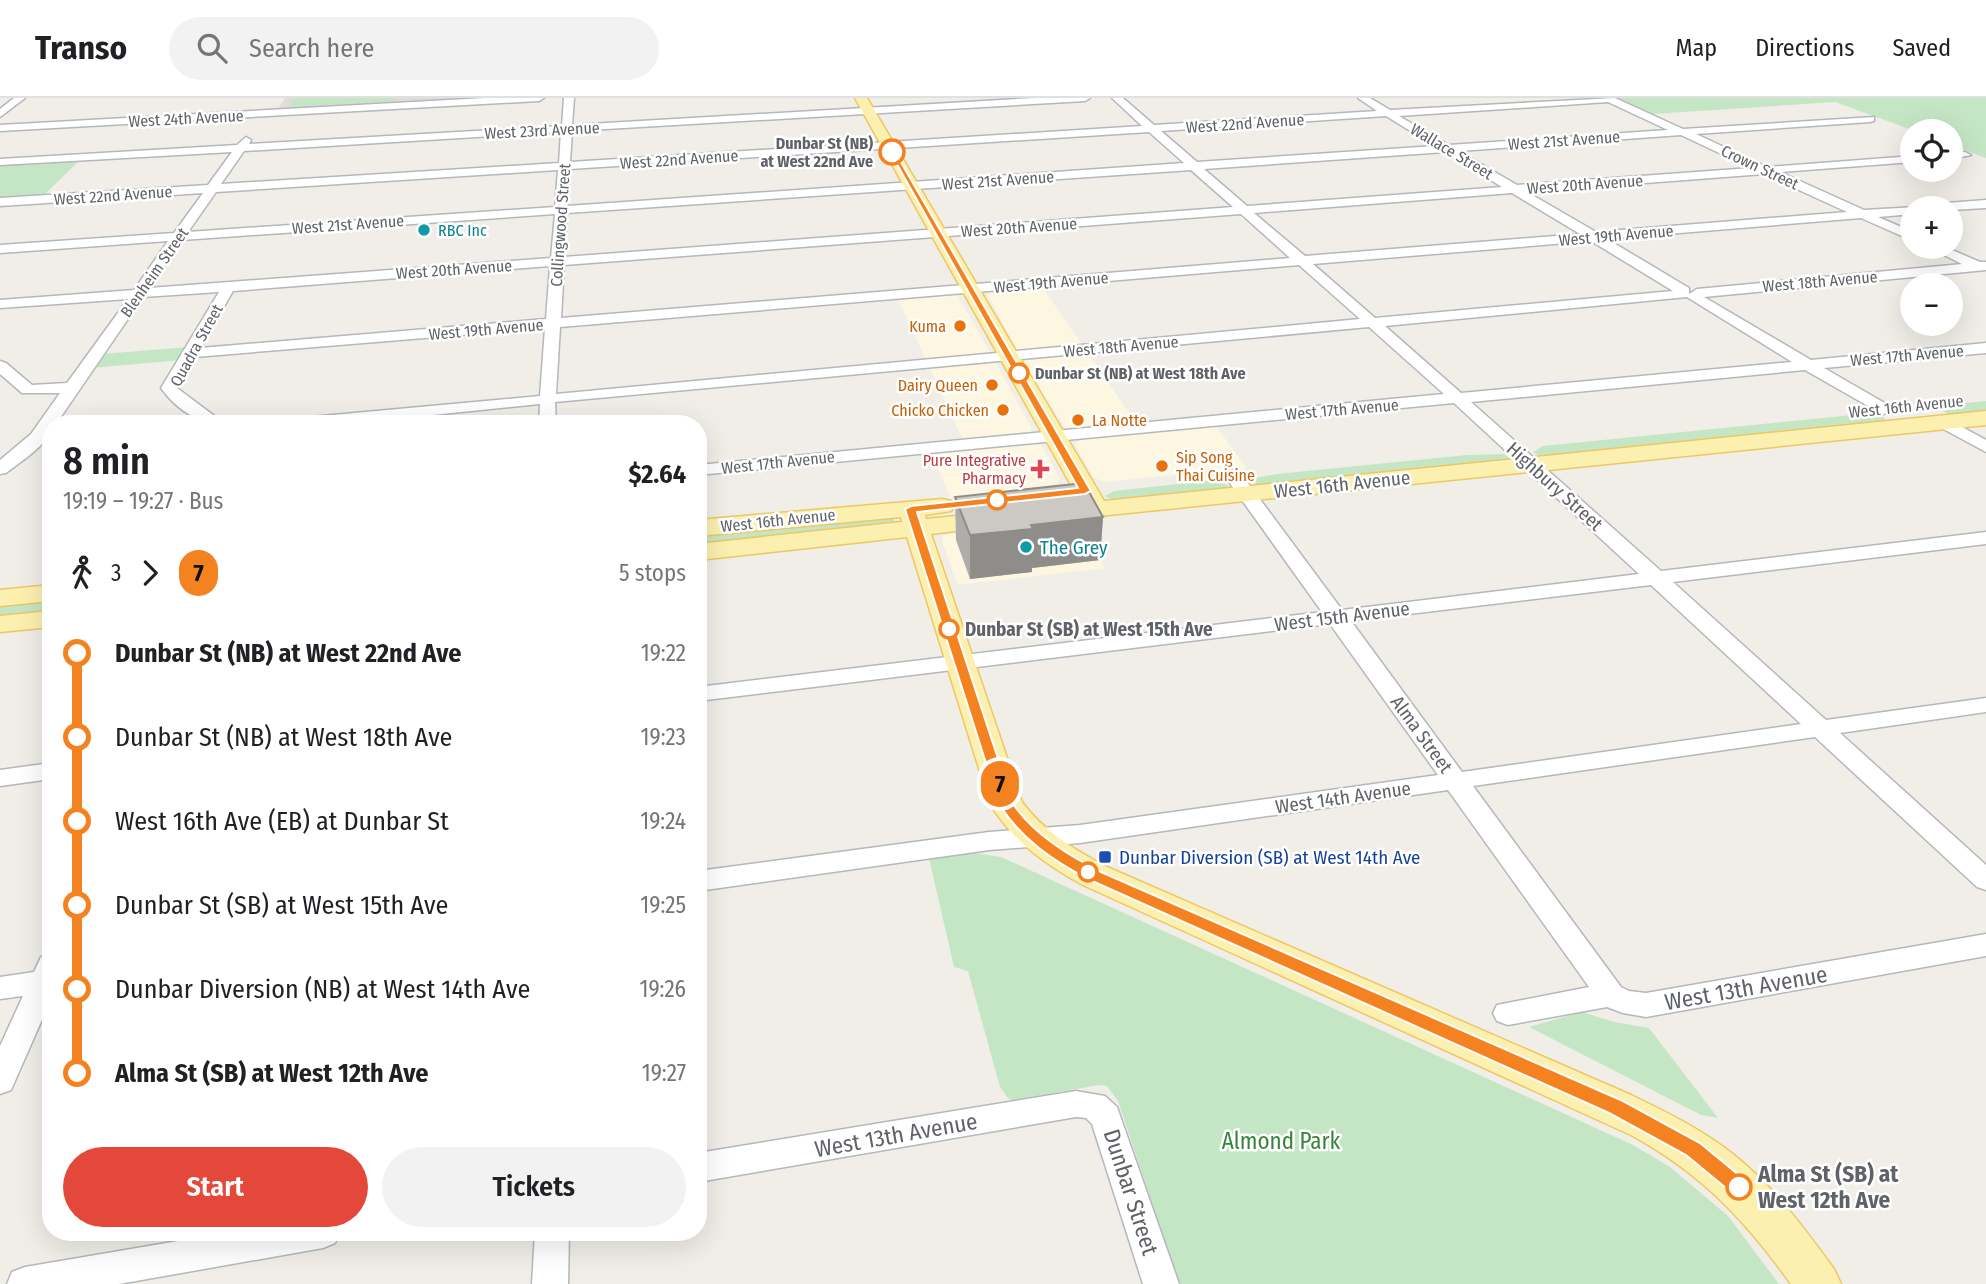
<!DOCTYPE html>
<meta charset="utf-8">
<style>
:root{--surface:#fff;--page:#f2f2f2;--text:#202124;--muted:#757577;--line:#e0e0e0;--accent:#e4483a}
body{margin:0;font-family:"Fira Sans Condensed",sans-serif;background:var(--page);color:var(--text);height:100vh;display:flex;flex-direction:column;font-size:26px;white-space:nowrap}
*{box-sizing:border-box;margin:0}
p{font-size:23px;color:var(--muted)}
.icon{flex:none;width:38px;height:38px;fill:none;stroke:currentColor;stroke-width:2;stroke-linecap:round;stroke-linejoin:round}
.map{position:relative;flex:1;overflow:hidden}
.sheet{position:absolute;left:42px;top:317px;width:665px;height:826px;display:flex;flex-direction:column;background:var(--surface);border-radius:28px;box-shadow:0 7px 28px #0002}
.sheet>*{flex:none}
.badge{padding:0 14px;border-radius:23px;font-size:24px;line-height:46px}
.controls{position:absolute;left:1900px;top:21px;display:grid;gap:14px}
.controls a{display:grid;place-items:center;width:63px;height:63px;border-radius:50%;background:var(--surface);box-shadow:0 7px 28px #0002;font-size:35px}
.map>.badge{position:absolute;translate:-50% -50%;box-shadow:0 0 0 4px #fff}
.legs{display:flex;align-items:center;gap:10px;height:77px;padding:0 21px;font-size:23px}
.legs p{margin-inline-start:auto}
.summary{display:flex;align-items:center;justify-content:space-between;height:119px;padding:0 21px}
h1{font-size:38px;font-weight:600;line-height:52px}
.action{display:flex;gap:14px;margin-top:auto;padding:14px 21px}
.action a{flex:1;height:80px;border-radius:42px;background:var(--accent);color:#fff;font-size:28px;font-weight:600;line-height:80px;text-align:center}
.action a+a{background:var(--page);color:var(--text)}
ul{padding:0 21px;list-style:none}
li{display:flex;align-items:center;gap:24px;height:84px;font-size:26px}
li i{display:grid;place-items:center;width:10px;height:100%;margin:0 9px;background:currentColor}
li i::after{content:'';width:18px;height:18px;margin:-9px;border:5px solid;border-radius:50%;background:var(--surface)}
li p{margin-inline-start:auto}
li:first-child i{background:linear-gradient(#0000 50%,currentColor 0)}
li:last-child i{background:linear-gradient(currentColor 50%,#0000 0)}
header{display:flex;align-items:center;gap:42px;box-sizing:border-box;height:98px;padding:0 35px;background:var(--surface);border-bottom:2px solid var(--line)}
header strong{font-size:33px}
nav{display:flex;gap:38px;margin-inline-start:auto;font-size:24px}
.search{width:490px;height:63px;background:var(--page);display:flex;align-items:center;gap:18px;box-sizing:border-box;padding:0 24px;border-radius:38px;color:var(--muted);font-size:26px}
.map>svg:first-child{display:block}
.commercial{fill:#fdf6e0}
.education{fill:#e0ddd6}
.green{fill:#c5e6c5}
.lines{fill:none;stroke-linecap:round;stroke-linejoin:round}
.minor-casing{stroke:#b4b7bb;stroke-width:3}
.major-casing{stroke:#edc764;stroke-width:3}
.minor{fill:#fff;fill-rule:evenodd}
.major{fill:#fcf0b0;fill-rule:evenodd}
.wall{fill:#afada9}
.shaded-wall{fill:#8f8d89}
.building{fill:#ccc9c4;stroke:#8f8d89;stroke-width:2}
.line-1{fill:#f58220;stroke:#fff;stroke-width:2}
.stop-1-dot{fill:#fff;stroke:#f58220;stroke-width:3.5}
.culture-dot{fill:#0f9aa8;stroke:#fff;stroke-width:2.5}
.food-dot{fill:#e8710a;stroke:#fff;stroke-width:2.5}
.health-dot{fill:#e0444e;stroke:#fff;stroke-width:2.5}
.transit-dot{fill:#1a4fb4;stroke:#fff;stroke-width:2.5}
.labels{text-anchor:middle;stroke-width:5;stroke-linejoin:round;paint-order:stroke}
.far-street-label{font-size:16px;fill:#5f6267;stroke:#fff}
.far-stop-label{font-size:16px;font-weight:bold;fill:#5f6267;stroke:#fff;text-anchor:end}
.far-culture-label{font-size:16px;fill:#0d838f;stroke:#fff;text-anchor:start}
.far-food-label{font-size:16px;fill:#c56008;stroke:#fff;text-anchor:end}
.far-health-label{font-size:16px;fill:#be3a42;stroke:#fff;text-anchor:end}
.street-label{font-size:19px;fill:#5f6267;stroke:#fff}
.culture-label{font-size:19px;fill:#0d838f;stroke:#fff;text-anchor:start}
.stop-label{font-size:19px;font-weight:bold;fill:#5f6267;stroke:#fff;text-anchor:start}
.transit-label{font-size:19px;fill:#164399;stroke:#fff;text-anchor:start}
.near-street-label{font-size:23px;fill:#5f6267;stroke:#fff}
.near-park-label{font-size:23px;fill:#39843d;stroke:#fff}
.near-stop-label{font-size:23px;font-weight:bold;fill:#5f6267;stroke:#fff;text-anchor:start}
</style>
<header>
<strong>Transo</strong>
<div class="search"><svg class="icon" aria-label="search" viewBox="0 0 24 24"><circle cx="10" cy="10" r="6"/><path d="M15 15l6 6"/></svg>Search here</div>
<nav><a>Map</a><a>Directions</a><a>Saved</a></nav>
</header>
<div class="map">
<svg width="1986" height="1186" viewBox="0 0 1986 1186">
<rect width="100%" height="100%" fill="#f0eee7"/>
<!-- commercial -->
<g class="commercial">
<path d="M 1039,188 L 1043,190 L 1134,322 L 1133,326 L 1076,331 L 1064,328 L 1024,265 L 987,196 L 993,193 Z"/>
<path d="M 952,195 L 957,196 L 997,267 L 1032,331 L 1030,335 L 965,341 L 961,338 L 897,199 Z"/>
<path d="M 1215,327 L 1247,370 L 1104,384 L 1093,379 L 1075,346 L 1082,341 Z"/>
<path d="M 1022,345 L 1041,347 L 1060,381 L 1056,386 L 1045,390 L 950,400 L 932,355 Z"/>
<path d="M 1078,419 L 1105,470 L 965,486 L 957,485 L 942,443 L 943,438 L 958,432 Z"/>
</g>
<!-- education -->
<path class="education" d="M 285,0 L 499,0 L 277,12 Z"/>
<!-- green -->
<g class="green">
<path d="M 295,0 L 395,0 L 394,3 L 289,9 Z"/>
<path d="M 1618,0 L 1986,0 L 1986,60 L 1951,47 L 1951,33 L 1915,33 L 1835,4 L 1653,16 Z"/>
<path d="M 81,61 L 43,98 L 0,100 L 0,66 Z"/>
<path d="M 189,249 L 181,262 L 92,270 L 102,256 Z"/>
<path d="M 1986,303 L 1986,316 L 1949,316 L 1938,311 L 1944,307 Z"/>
<path d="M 1862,316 L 1882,318 L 1886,323 L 1880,326 L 1567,359 L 1539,358 L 1533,354 L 1543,348 Z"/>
<path d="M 1504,356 L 1510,361 L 1260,388 L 1253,384 L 1255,380 L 1277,376 L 1467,357 Z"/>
<path d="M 1206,383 L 1223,384 L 1229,389 L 1114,403 L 1105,398 L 1114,393 Z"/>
<path d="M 892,420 L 895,422 L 892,426 L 698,449 L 698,434 Z"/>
<path d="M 51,499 L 51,514 L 0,519 L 0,505 Z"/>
<path d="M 974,755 L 1001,759 L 1021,768 L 1633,1047 L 1670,1069 L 1728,1118 L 1779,1186 L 1179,1186 L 1118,1003 L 1107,988 L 1099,987 L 1013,1002 L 1009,1001 L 1000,989 L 968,873 L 954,869 L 929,760 Z"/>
<path d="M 1582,914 L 1614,924 L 1649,930 L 1718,1020 L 1701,1017 L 1529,929 Z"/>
</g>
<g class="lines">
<defs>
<g id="minor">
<path d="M 14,0 L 25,0 L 0,19 L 0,11 Z"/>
<path d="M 485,0 L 544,0 L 539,3 L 0,33 L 0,27 Z"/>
<path d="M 564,0 L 574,0 L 572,27 L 1034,0 L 1090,0 L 1085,3 L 572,33 L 570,64 L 1142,28 L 1112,0 L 1123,0 L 1154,27 L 1377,13 L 1358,0 L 1370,0 L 1390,12 L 1615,0 L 1683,31 L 1874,19 L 1874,23 L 1870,24 L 1696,36 L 1767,69 L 1913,58 L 1913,64 L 1780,74 L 1864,112 L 1917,109 L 1913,110 L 1913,116 L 1878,119 L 1913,134 L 1913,143 L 1861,120 L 1607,141 L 1689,190 L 1689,196 L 1697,191 L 1962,166 L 1928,149 L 1945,149 L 1980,164 L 1986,164 L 1986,172 L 1704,199 L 1811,262 L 1986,245 L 1986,255 L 1824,270 L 1888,307 L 1890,311 L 1888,315 L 1882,316 L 1805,272 L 1471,304 L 1661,473 L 1986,434 L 1986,446 L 1673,484 L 1826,622 L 1986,600 L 1986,614 L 1840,635 L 1986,767 L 1986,792 L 1977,789 L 1815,639 L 1473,688 L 1621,889 L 1629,893 L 1646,895 L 1986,836 L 1986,858 L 1646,919 L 1623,915 L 1607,909 L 1508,927 L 1497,923 L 1493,915 L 1497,907 L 1589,889 L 1448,692 L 1080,745 L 989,752 L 698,793 L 698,773 L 989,734 L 1080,727 L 1438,677 L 1330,526 L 698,603 L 698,589 L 1322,514 L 1224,377 L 1233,372 L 1239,373 L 1342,512 L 1639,476 L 1454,305 L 698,377 L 698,367 L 1444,296 L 1369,229 L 555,304 L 556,326 L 539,326 L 540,306 L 346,326 L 281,326 L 289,321 L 540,298 L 545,230 L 195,259 L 177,290 L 225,326 C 199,326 177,312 161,290 L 219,194 L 143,199 L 56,326 L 51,326 C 51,346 21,363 6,375 L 0,376 L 0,362 L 31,336 L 60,295 L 22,295 L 0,276 L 0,263 L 6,265 L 32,287 L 67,285 L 128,201 L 0,210 L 0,202 L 134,192 L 168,143 L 0,155 L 0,147 L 174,135 L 203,95 L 0,108 L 0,100 L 208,87 L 232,54 L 0,67 L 0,61 L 237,47 L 246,39 L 251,42 L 249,46 L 562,28 ZM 1608,4 L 1668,32 L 1449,47 L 1399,18 ZM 1386,18 L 1435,48 L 1197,64 L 1161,33 ZM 561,34 L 559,65 L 221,86 L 244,53 ZM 1149,34 L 1184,65 L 567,108 L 570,71 ZM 1681,37 L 1751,70 L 1517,87 L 1459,53 ZM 1445,54 L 1502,89 L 1247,108 L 1204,71 ZM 558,72 L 555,109 L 188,134 L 216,94 ZM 1191,72 L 1233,109 L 564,159 L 567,115 ZM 1764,76 L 1847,114 L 1596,134 L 1527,94 ZM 1512,95 L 1580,136 L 1305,158 L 1254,115 ZM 555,116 L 551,160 L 149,190 L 182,142 ZM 1241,116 L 1290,160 L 561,220 L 564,167 ZM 1591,143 L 1673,193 L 1375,220 L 1313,166 ZM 1299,167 L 1360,221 L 556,296 L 560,229 ZM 550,168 L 546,221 L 200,250 L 233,193 ZM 1687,199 L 1792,264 L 1461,295 L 1385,228 ZM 1651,487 L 1801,626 L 1462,674 L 1351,523 Z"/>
<path d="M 1951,55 L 1965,54 L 1971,57 L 1951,61 Z"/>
<path d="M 1986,102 L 1986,110 L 1951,112 L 1927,110 L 1933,106 Z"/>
<path d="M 1942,318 L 1986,342 L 1986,354 L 1936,327 L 1934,323 Z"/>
<path d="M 51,665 L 51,681 L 0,688 L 0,672 Z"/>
<path d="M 51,856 L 51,901 L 11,992 L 0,996 L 0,948 L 23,898 L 0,901 L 0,879 L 34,874 L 41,859 Z"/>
<path d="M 1076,993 L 1105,998 L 1117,1009 L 1179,1186 L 1143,1186 L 1092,1026 L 1086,1020 L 1076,1019 L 698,1084 L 698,1055 Z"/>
<path d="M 231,1134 L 340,1134 L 335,1145 L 323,1150 L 119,1186 L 7,1186 L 12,1174 L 25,1169 Z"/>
<path d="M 535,1134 L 569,1134 L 568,1186 L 532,1186 Z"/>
</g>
<g id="major">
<path d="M 855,0 L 867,0 L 1104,403 L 1986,313 L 1986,327 L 1060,422 L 1051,420 L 1048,415 L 1051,410 L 1081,405 Z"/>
<path d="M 942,401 L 951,403 L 954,408 L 951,413 L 925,417 L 926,421 L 997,414 L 1006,416 L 1009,421 L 1006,426 L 997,428 L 931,436 L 1022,704 C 1044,734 1075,752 1107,769 L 1631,997 C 1666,1014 1703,1032 1734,1057 C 1774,1089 1804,1130 1834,1171 L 1841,1186 L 1791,1186 C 1744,1121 1702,1076 1631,1037 L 1083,787 C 1045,766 1013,743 990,706 L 907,439 L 698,462 L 698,446 L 902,424 L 901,419 L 698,438 L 698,422 Z"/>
<path d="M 51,487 L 51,503 L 0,508 L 0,492 Z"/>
<path d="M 51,513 L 51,529 L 0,534 L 0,518 Z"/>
</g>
</defs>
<!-- minor casing -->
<use href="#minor" class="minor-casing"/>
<!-- major casing -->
<use href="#major" class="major-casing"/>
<!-- minor -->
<use href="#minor" class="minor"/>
<!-- major -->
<use href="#major" class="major"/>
</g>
<!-- wall -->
<path class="wall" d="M 955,399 L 1103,419 L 1100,462 L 1032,470 L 1032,474 L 970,481 L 956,442 Z"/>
<!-- shaded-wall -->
<path class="shaded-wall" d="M 1103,419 L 1100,462 L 1032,470 L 1032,474 L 970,481 L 970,437 L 1031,427 Z"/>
<!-- building -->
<path class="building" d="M 1084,385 L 1103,419 L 1031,427 L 1033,431 L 970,437 L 955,399 Z"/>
<!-- line-1 -->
<path class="line-1" d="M 889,52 L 895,54 L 1091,393 L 1085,396 L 917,414 L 1013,706 C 1035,737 1068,757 1101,774 L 1623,1003 L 1700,1045 L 1746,1083 L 1749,1089 L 1746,1095 L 1739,1098 L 1732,1095 L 1686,1057 L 1609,1015 L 1090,782 C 1053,763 1021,741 999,706 L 905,411 L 911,408 L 1078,390 Z"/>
<!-- markers -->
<g class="stop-1-dot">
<circle cx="892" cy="54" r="12"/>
<circle cx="1019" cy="275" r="9"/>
<circle cx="997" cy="402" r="9"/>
<circle cx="949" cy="531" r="9"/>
<circle cx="1088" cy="774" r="9"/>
<circle cx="1739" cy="1089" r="12"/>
</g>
<g class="culture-dot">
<circle cx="424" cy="132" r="7"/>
<circle cx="1026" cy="449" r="7"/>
</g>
<g class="food-dot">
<circle cx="960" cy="228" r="7"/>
<circle cx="992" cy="287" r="7"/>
<circle cx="1003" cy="312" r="7"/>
<circle cx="1078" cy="322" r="7"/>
<circle cx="1162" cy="368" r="7"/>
</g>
<path class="health-dot" d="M1036.5 360.5h7v7h7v7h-7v7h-7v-7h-7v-7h7z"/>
<rect class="transit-dot" x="1098" y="752" width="14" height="14" rx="3.5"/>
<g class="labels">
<!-- far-street labels -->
<g class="far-street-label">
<text transform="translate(186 20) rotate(-3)" y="6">West 24th Avenue</text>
<text transform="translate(1245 25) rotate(-4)" y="6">West 22nd Avenue</text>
<text transform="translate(542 32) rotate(-3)" y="6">West 23rd Avenue</text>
<text transform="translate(1564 42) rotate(-4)" y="6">West 21st Avenue</text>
<text transform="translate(1452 53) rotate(31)" y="6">Wallace Street</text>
<text transform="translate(679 61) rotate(-4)" y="6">West 22nd Avenue</text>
<text transform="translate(1760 69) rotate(25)" y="6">Crown Street</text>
<text transform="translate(998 82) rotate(-4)" y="6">West 21st Avenue</text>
<text transform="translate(1585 86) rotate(-4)" y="6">West 20th Avenue</text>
<text transform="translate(113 97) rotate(-4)" y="6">West 22nd Avenue</text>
<text transform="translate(348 126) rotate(-4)" y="6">West 21st Avenue</text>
<text transform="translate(560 127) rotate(-86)" y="6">Collingwood Street</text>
<text transform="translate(1019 129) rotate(-4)" y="6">West 20th Avenue</text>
<text transform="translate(1616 137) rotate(-5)" y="6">West 19th Avenue</text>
<text transform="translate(454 171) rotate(-4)" y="6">West 20th Avenue</text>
<text transform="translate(154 174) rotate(-55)" y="6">Blenheim Street</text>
<text transform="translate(1820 183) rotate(-5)" y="6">West 18th Avenue</text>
<text transform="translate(1051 184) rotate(-5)" y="6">West 19th Avenue</text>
<text transform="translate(486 231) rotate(-5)" y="6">West 19th Avenue</text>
<text transform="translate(196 247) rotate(-61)" y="6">Quadra Street</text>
<text transform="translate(1121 248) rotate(-5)" y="6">West 18th Avenue</text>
<text transform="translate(1907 257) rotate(-5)" y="6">West 17th Avenue</text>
<text transform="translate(1906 308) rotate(-6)" y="6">West 16th Avenue</text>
<text transform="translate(1342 311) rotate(-5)" y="6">West 17th Avenue</text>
<text transform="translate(778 364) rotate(-6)" y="6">West 17th Avenue</text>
<text transform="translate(778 422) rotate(-6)" y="6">West 16th Avenue</text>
</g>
<!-- far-stop labels -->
<g class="far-stop-label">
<text x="873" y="51">Dunbar St (NB)<tspan x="873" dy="18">at West 22nd Ave</tspan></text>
<text x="1035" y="281" text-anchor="start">Dunbar St (NB) at West 18th Ave</text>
</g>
<!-- far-culture labels -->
<g class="far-culture-label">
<text x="438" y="138">RBC Inc</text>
</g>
<!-- far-food labels -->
<g class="far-food-label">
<text x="946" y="234">Kuma</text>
<text x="978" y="293">Dairy Queen</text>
<text x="989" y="318">Chicko Chicken</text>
<text x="1092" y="328" text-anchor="start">La Notte</text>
<text x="1176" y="365" text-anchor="start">Sip Song<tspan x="1176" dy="18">Thai Cuisine</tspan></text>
</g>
<!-- far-health labels -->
<g class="far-health-label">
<text x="1026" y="368">Pure Integrative<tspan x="1026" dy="18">Pharmacy</tspan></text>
</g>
<!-- street labels -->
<g class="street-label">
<text transform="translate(1342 386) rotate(-6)" y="7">West 16th Avenue</text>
<text transform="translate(1555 388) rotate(42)" y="7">Highbury Street</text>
<text transform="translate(1342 518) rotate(-7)" y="7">West 15th Avenue</text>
<text transform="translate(1422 636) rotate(54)" y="7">Alma Street</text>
<text transform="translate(1343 699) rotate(-8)" y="7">West 14th Avenue</text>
</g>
<!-- culture labels -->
<g class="culture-label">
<text x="1040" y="456">The Grey</text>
</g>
<!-- stop labels -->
<g class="stop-label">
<text x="965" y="538">Dunbar St (SB) at West 15th Ave</text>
</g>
<!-- transit labels -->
<g class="transit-label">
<text x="1119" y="766">Dunbar Diversion (SB) at West 14th Ave</text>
</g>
<!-- near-street labels -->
<g class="near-street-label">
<text transform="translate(1746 890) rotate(-10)" y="8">West 13th Avenue</text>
<text transform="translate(896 1037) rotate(-10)" y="8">West 13th Avenue</text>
<text transform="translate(1131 1094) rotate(72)" y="8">Dunbar Street</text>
</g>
<!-- near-park labels -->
<g class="near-park-label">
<text x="1281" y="1051">Almond Park</text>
</g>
<!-- near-stop labels -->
<g class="near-stop-label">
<text x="1758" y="1084">Alma St (SB) at<tspan x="1758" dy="26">West 12th Ave</tspan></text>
</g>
</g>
</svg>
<div class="controls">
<a><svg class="icon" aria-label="locate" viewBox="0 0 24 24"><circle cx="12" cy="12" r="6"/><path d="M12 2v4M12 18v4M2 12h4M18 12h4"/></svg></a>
<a>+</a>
<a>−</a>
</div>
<b class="badge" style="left:1000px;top:686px;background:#f58220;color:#111">7</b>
<section class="sheet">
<div class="summary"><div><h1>8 min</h1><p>19:19 – 19:27 · Bus</p></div><b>$2.64</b></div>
<div class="legs"><svg class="icon" aria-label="walk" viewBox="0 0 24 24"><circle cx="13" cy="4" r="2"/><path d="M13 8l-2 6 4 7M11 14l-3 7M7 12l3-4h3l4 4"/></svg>3<svg class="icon" aria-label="forward" viewBox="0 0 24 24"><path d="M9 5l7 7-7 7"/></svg><b class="badge" style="background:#f58220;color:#111">7</b><p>5 stops</p></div>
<ul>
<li><i style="color:#f58220"></i><b>Dunbar St (NB) at West 22nd Ave</b><p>19:22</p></li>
<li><i style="color:#f58220"></i><span>Dunbar St (NB) at West 18th Ave</span><p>19:23</p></li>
<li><i style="color:#f58220"></i><span>West 16th Ave (EB) at Dunbar St</span><p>19:24</p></li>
<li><i style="color:#f58220"></i><span>Dunbar St (SB) at West 15th Ave</span><p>19:25</p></li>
<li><i style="color:#f58220"></i><span>Dunbar Diversion (NB) at West 14th Ave</span><p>19:26</p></li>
<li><i style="color:#f58220"></i><b>Alma St (SB) at West 12th Ave</b><p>19:27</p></li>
</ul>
<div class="action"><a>Start</a><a>Tickets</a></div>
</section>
</div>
